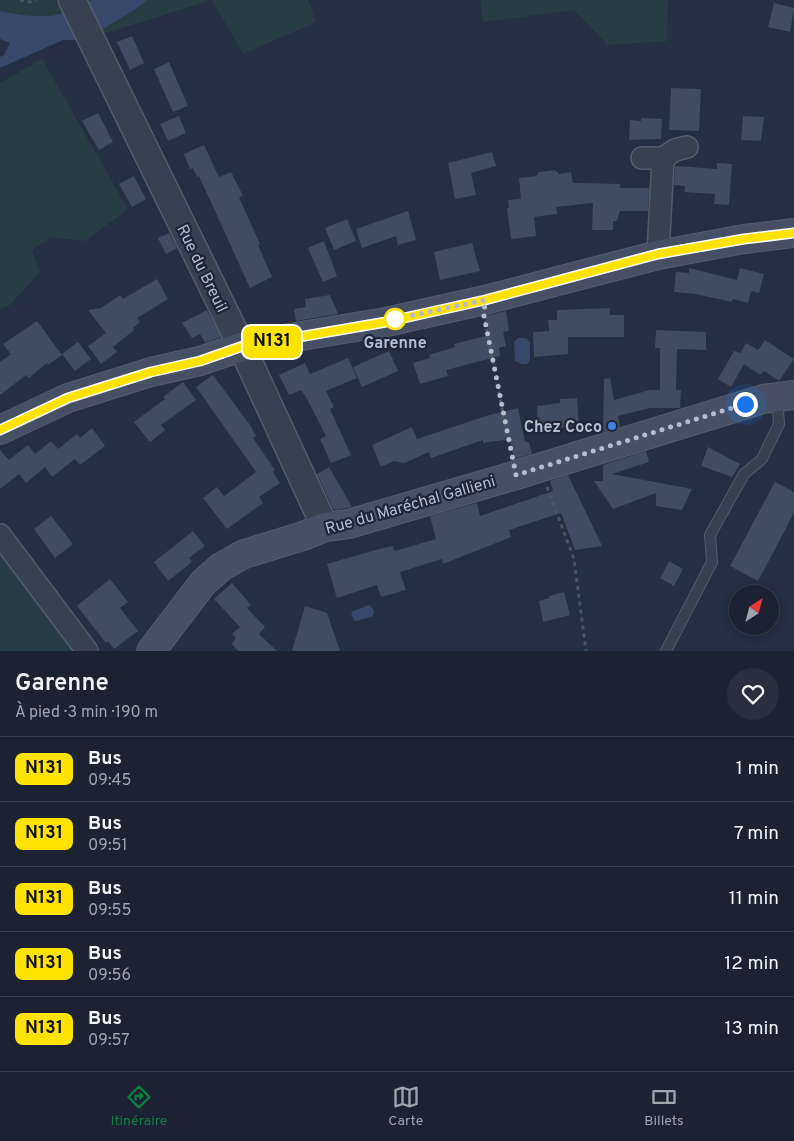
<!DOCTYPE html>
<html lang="fr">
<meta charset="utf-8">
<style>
:root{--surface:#1c2232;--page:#292f3e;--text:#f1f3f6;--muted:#a0a4ac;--line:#3a3f4d;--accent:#0b8043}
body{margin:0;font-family:Overpass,sans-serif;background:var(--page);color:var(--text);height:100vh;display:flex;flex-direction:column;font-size:19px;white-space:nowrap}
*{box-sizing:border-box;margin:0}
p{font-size:16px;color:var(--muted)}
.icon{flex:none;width:28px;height:28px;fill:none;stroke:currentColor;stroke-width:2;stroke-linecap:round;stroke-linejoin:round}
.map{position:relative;height:651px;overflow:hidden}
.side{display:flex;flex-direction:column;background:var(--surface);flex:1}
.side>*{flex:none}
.badge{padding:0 10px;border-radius:8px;font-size:18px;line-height:32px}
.needle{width:32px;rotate:36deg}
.buttons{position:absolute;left:729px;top:585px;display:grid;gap:10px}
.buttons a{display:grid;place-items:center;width:50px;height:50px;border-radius:50%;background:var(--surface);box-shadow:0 2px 12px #0003,0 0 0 1px var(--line);font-size:25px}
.you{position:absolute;width:25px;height:25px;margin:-12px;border:4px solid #fff;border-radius:50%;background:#1a73e8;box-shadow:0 0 0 8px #1a73e833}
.map>.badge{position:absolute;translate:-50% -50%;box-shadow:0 0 0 2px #fff}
.round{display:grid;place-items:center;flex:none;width:52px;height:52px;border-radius:26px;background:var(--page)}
.overview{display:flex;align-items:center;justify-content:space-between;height:85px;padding:0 15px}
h1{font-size:24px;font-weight:600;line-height:38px}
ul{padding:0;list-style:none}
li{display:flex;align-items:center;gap:15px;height:65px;padding:0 15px;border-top:1px solid var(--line)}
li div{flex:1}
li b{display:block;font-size:19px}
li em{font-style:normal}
li .badge{min-width:55px;font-weight:700;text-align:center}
.menu{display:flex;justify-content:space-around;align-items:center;height:70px;border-top:1px solid var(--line);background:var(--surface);font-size:14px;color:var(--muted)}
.menu a{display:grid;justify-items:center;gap:2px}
.menu .active{color:var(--accent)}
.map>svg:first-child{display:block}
.green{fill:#273d43}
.water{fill:#38486a}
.building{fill:#414b62}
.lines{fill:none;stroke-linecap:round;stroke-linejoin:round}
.service-casing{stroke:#545c6c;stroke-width:12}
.minor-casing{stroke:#545c6c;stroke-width:24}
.tertiary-casing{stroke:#545c6c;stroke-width:29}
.secondary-casing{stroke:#545c6c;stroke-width:30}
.path{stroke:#455a5f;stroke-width:3;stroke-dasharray:4 4;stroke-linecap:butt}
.service{stroke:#394151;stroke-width:10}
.minor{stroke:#394151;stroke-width:21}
.tertiary{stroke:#394151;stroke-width:26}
.secondary{stroke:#474f65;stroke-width:28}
.line-casing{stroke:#fff;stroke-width:11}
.line{stroke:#ffe300;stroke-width:8}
.walk{stroke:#b6bccc;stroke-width:5;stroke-dasharray:0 9}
.stop-dot{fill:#fff;stroke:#ffe300;stroke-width:2.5}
.shop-dot{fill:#3f7fe0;stroke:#1e2637;stroke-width:2}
.labels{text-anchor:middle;stroke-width:4.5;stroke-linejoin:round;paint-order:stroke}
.street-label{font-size:16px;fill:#b6bccc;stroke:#1e2637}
.stop-label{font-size:16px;font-weight:bold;fill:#b6bccc;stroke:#1e2637}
.poi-label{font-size:16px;font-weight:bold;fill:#b6bccc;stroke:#1e2637;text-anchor:end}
</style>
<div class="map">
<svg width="794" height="651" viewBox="0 0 794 651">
<rect width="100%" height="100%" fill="#252e42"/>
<!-- green -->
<g class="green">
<path d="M 0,0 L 308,0 L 316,22 L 243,54 L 212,0 L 90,38 L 64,14 C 40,18 23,16 0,11 Z"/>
<path d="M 480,0 L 668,0 L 667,41 L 608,45 L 574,10 L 483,22 Z"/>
<path d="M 42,59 L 128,209 L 85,241 L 51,237 L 32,250 L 40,272 L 10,305 L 0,309 L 0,83 Z"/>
<path d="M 0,544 L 75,651 L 0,651 Z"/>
</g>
<!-- water -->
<g class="water">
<path d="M 91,0 L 147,0 L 136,9 L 101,30 L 79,40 L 63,40 L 0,68 L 0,57 L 4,55 L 10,43 L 0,39 L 0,11 C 34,18 61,21 91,0 Z"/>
<path d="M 518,338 L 526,338 L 530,342 L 530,360 L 527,364 L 521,364 L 515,361 L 514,342 Z"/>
<path d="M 369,605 L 374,610 L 373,616 L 357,621 L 354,621 L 351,613 L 353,611 Z"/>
</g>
<!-- building -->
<g class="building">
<path d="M 774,3 L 794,8 L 790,32 L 768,27 Z"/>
<path d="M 132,36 L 144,63 L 130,70 L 117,42 Z"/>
<path d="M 169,62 L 188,106 L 173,112 L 154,69 Z"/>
<path d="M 671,88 L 701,89 L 699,131 L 669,130 Z"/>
<path d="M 98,113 L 113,142 L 99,150 L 82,121 Z"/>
<path d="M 179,116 L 186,133 L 168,141 L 160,124 Z"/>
<path d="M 743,116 L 764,117 L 761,141 L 741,140 Z"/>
<path d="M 641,118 L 662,119 L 661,139 L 629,140 L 630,120 L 641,121 Z"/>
<path d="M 204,145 L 219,177 L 231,172 L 243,196 L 239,197 L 260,244 L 258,245 L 272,277 L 250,288 L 199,176 L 197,177 L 193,168 L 190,169 L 184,154 Z"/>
<path d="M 492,152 L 496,166 L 471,173 L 476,195 L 455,199 L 448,163 Z"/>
<path d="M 717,163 L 732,164 L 729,205 L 714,204 L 715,194 L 685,192 L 685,186 L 674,185 L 675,166 L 717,169 Z"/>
<path d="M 555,170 L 559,174 L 571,172 L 573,183 L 620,184 L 620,188 L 649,188 L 648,211 L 620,211 L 617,221 L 613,221 L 613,230 L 592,230 L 593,203 L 556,207 L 557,214 L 534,217 L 536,236 L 511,239 L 507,208 L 509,208 L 508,200 L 521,199 L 519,178 L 536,176 L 539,172 Z"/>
<path d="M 134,176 L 146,199 L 132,207 L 119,184 Z"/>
<path d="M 408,211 L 416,240 L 398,245 L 396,236 L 362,248 L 356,229 Z"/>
<path d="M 347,219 L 356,241 L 334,250 L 325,228 Z"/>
<path d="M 169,233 L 177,248 L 166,254 L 158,238 Z"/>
<path d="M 324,241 L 337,276 L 323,282 L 308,248 Z"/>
<path d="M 472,243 L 480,271 L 440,280 L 434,252 Z"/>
<path d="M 689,268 L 737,280 L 740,268 L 764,274 L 759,293 L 751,291 L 748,303 L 733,299 L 732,302 L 696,294 L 674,292 L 676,272 L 689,273 Z"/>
<path d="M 157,279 L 168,299 L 137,318 L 140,322 L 133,328 L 134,330 L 113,347 L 117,352 L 101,364 L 88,346 L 106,333 L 88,310 L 101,308 L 120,295 L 123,299 Z"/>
<path d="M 330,295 L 338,314 L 296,321 L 294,309 L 306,307 L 305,299 Z"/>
<path d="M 610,308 L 610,315 L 624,315 L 624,337 L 568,337 L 568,354 L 534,357 L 533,332 L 549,331 L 548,320 L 557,320 L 557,310 Z"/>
<path d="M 207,310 L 221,337 L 205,343 L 200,334 L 192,338 L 182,323 Z"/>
<path d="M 506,311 L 509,331 L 503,332 L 506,346 L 499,348 L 500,356 L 446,370 L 448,376 L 420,384 L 413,363 L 430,358 L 429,355 L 455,347 L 454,344 L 489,335 L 485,316 Z"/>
<path d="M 37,321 L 62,355 L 48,365 L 47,363 L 29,378 L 26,375 L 0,395 L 0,362 L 11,354 L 3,344 Z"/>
<path d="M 656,330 L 706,332 L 706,350 L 677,349 L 676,390 L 681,390 L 680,408 L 650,408 L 618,416 L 620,427 L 603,432 L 604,379 L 610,378 L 614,400 L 650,390 L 660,390 L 660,348 L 655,348 Z"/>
<path d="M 765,340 L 794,359 L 779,381 L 764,371 L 760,375 L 744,364 L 731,387 L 718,379 L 734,351 L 740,353 L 746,343 L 758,350 Z"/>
<path d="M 78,342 L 91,359 L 75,371 L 62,354 Z"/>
<path d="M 389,351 L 398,371 L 362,387 L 353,367 Z"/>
<path d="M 348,358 L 357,378 L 326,391 L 334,407 L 330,409 L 351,455 L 331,463 L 320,439 L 326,436 L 306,397 L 301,390 L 289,395 L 279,375 L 305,363 L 310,374 Z"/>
<path d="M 213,375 L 250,425 L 256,436 L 253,438 L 275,470 L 273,472 L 280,483 L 259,497 L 263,503 L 227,529 L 203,498 L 217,487 L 224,496 L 256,472 L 196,387 Z"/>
<path d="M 183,382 L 196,400 L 161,425 L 165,430 L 150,442 L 134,422 L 165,399 L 163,397 Z"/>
<path d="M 577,398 L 579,427 L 538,429 L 537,406 L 560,403 L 560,399 Z"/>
<path d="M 518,408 L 525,442 L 529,442 L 532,454 L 514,459 L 510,439 L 483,443 L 483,440 L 431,458 L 429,452 L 404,463 L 394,461 L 381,467 L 372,445 L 412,427 L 417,439 L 489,415 Z"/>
<path d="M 92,428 L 105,446 L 80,465 L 75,459 L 52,477 L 45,467 L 26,483 L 19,474 L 0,489 L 0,450 L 9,460 L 28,445 L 35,454 L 51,441 L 58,449 L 77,434 L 80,438 Z"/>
<path d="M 708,447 L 740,464 L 732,477 L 701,466 Z"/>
<path d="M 646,451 L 649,462 L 612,474 L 692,489 L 682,510 L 656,506 L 656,493 L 613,509 L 594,481 L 603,481 L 603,465 Z"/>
<path d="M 329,467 L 352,507 L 336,510 L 333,508 L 317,474 Z"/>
<path d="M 568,475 L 602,546 L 575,550 L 561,513 L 509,530 L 511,537 L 443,564 L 442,559 L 400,572 L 406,590 L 381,597 L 377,585 L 337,598 L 327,564 L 379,549 L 393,546 L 395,551 L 436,539 L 430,516 L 477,503 L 480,516 L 553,491 L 550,481 Z"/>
<path d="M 775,482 L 794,492 L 794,513 L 758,581 L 730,566 Z"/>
<path d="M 51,516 L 73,544 L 55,558 L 34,529 Z"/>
<path d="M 193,531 L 205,546 L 189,558 L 192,562 L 168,581 L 154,562 Z"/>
<path d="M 669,561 L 683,569 L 674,586 L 660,578 Z"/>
<path d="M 110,579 L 128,602 L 120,608 L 138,631 L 114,649 L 108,641 L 106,643 L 77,606 Z"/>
<path d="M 232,583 L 251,605 L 247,608 L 265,627 L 259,634 L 277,651 L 238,651 L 232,644 L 236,638 L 232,634 L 240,627 L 214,599 Z"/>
<path d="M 564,592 L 570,615 L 543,622 L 539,601 L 549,598 L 549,596 Z"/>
<path d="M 305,606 L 327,613 L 340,651 L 292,651 Z"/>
</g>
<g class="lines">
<defs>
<path id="service" d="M 666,651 L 712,562 L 710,535 L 744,474 L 762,459 L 779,424 L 777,397"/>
<g id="minor">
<path d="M 642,158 L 663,158 L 675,150 L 687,147"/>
<path d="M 658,255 L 663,158"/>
<path d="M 0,535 L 87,651"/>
</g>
<path id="tertiary" d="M 72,0 L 242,347 L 325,527"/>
<g id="secondary">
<path d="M 0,430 L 68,398 L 151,372 L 200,361 L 247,345 L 386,322 L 485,300 L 658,255 L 744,239 L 794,233"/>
<path d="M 151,651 L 203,583 L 221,567 L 244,554 L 303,536 L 325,527 L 349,524 L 516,475 L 763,399 L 794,395"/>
</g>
</defs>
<!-- service casing -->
<use href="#service" class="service-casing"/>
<!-- minor casing -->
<use href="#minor" class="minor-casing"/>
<!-- tertiary casing -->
<use href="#tertiary" class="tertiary-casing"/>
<!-- secondary casing -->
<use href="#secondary" class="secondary-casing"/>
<!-- path -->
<g class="path">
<path d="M 20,0 L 30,2 L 37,0"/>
<path d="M 485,321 L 511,455"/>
<path d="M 547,487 L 574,559 L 586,651"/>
</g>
<!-- service -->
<use href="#service" class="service"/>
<!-- minor -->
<use href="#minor" class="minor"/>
<!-- tertiary -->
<use href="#tertiary" class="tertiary"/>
<!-- secondary -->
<use href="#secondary" class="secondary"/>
</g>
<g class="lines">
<defs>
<path id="line" d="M 0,430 L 68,398 L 151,372 L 200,361 L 246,345 L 258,344 L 386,322 L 485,300 L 658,254 L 744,239 L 794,233"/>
</defs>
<!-- line casing -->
<use href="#line" class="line-casing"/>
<!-- line -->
<use href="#line" class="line"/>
<!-- walk -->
<path class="walk" d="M 395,319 L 485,300 L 484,316 L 516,475 L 745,404"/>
</g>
<!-- markers -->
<circle class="stop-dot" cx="395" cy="319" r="10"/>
<circle class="shop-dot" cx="612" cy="426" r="5"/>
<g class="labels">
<!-- street labels -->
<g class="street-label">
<text transform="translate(203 268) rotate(64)" y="6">Rue du Breuil</text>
<text transform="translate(410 504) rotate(-16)" y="6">Rue du Maréchal Gallieni</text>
</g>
<!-- stop labels -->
<g class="stop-label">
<text x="395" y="348">Garenne</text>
</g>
<!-- poi labels -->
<g class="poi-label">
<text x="602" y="432">Chez Coco</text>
</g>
</g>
</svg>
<div class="buttons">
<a><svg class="needle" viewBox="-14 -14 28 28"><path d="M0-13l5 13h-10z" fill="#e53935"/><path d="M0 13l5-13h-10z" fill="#a0a4ac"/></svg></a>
</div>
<div class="you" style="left:745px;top:404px"></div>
<b class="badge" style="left:272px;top:342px;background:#ffe300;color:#111">N131</b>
</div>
<section class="side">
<div class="overview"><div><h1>Garenne</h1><p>À pied · 3 min · 190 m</p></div><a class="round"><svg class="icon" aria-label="heart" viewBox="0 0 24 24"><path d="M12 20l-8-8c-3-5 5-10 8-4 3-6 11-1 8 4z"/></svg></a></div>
<ul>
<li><span class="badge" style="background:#ffe300;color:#111">N131</span><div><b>Bus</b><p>09:45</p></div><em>1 min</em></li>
<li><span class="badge" style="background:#ffe300;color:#111">N131</span><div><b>Bus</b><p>09:51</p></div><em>7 min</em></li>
<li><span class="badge" style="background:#ffe300;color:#111">N131</span><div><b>Bus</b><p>09:55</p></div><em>11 min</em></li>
<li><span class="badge" style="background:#ffe300;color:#111">N131</span><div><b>Bus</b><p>09:56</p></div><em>12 min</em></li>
<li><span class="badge" style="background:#ffe300;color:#111">N131</span><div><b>Bus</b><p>09:57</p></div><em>13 min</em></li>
</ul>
</section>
<nav class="menu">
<a class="active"><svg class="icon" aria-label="directions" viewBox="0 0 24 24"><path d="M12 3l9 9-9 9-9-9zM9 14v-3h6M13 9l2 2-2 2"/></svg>Itinéraire</a>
<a><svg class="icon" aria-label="map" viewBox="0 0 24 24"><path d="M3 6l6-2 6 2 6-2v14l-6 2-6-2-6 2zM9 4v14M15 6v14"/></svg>Carte</a>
<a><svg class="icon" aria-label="tickets" viewBox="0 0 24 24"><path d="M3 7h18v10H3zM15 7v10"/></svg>Billets</a>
</nav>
